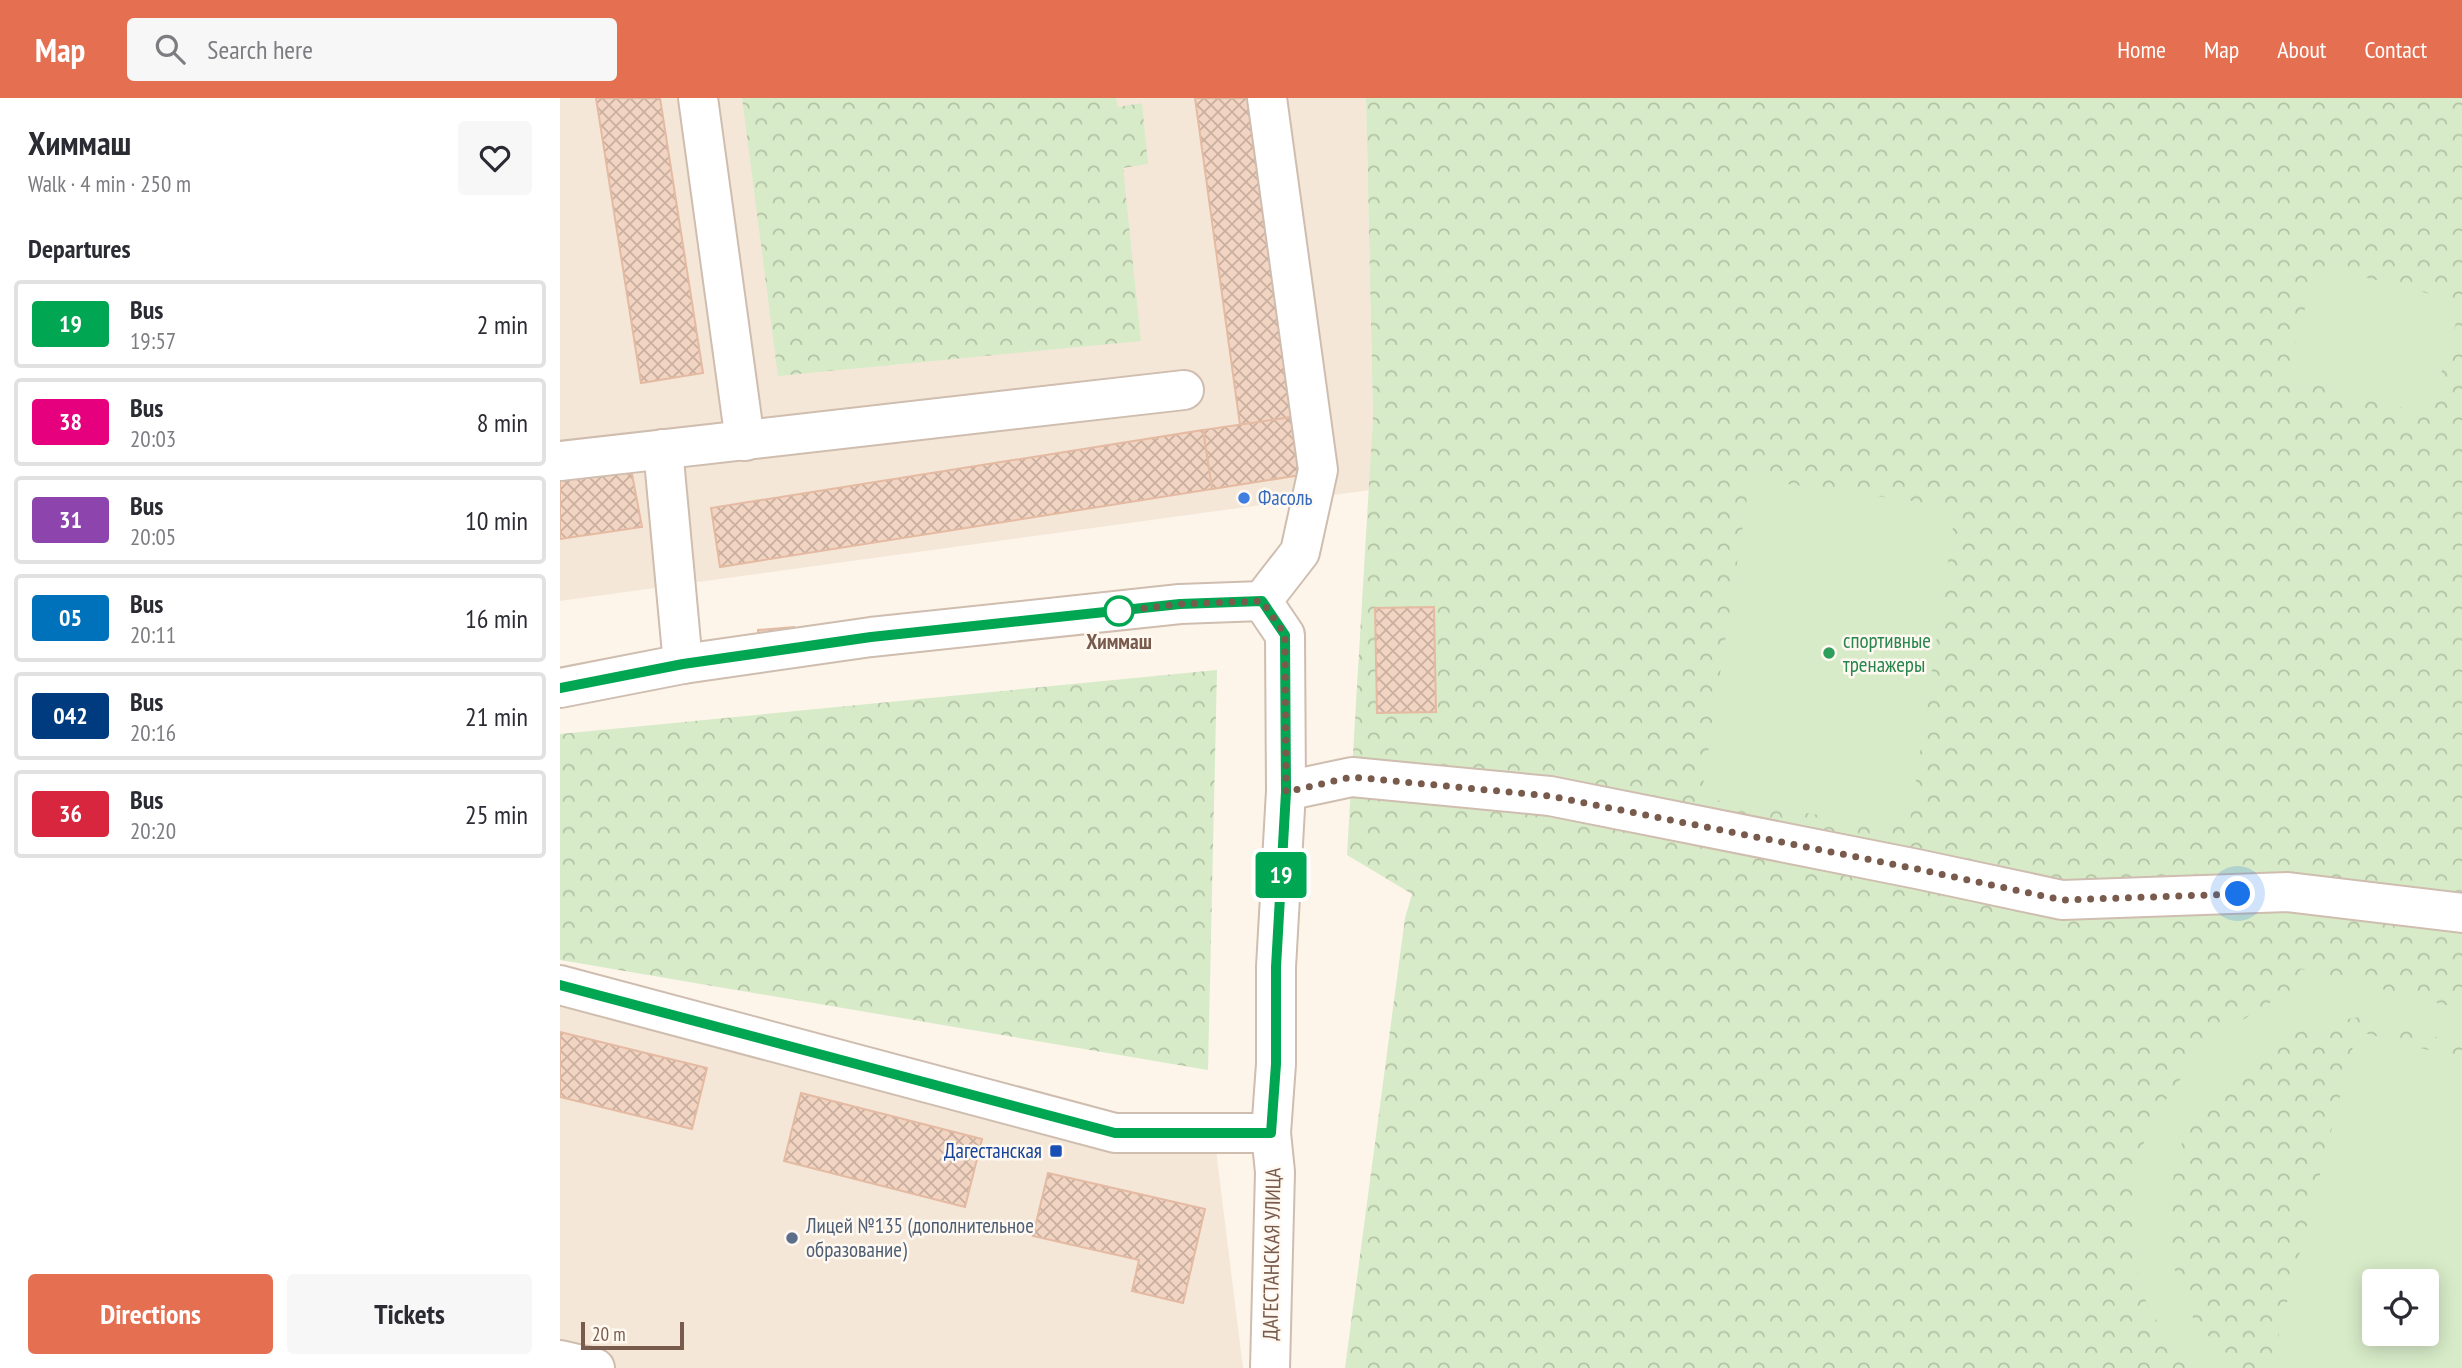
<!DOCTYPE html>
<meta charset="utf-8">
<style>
:root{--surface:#fff;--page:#f7f7f7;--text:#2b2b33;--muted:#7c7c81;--line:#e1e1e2;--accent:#e56f51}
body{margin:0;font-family:"PT Sans Narrow",sans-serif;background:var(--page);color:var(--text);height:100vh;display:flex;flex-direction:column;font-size:26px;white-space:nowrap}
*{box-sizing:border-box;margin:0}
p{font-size:23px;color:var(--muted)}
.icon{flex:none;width:38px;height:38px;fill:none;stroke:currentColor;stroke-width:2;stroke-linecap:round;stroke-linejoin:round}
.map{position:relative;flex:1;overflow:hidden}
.sheet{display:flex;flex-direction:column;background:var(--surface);width:560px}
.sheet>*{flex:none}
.badge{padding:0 14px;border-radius:5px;font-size:24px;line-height:46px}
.fabs{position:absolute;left:1802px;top:1171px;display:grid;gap:14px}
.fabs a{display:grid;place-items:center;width:77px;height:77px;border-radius:7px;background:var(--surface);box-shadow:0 4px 18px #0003;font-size:35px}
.scale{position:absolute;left:21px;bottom:18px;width:103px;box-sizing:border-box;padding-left:7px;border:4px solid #785b4d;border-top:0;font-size:19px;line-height:24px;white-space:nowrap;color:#785b4d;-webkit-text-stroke:5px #fff9f1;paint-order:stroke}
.you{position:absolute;width:35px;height:35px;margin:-18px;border:5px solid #fff;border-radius:50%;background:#1a73e8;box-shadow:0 0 0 10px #1a73e833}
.map>.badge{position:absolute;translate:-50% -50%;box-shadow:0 0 0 4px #fff}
h2{padding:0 28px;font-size:26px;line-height:63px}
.round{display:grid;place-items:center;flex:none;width:74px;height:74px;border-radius:7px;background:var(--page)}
.summary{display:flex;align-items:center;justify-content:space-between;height:119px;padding:0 28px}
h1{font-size:33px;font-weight:800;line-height:52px}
.cta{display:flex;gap:14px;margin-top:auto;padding:14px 28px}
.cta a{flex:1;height:80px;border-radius:7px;background:var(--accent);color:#fff;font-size:28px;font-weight:800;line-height:80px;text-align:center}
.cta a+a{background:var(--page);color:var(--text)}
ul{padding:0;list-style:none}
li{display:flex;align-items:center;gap:21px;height:88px;margin:0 14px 10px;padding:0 14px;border:4px solid var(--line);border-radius:7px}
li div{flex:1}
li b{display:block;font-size:26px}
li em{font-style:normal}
li .badge{min-width:77px;font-weight:700;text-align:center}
header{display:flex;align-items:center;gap:42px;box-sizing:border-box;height:98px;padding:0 35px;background:var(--accent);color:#fff}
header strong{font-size:33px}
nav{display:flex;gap:38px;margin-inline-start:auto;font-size:24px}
.search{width:490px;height:63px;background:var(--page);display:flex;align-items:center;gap:18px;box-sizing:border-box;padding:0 24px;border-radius:7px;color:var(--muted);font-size:26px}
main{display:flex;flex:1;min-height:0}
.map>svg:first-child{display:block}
.residential{fill:#f4e7d8}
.park{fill:url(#park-crowns);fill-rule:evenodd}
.pitch{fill:#d7ebc8;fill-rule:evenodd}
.building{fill:url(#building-cross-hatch);stroke:#e5baa2;stroke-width:2}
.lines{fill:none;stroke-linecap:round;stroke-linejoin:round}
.minor-casing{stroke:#cfbdaf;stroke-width:42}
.minor{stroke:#fff;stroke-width:38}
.line-casing{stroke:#fff;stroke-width:16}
.line{stroke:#00a651;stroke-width:10}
.walk{stroke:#785b4d;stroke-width:7;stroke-dasharray:0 12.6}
.shop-dot{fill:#3f7fe0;stroke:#fff9f1;stroke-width:2.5}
.stop-dot{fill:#fff;stroke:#00a651;stroke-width:3.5}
.leisure-dot{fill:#2e9e5b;stroke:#fff9f1;stroke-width:2.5}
.transit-dot{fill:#1a4fb4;stroke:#fff9f1;stroke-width:2.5}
.service-dot{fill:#5c6f8a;stroke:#fff9f1;stroke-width:2.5}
.labels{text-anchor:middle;stroke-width:5;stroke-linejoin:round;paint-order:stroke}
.shop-label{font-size:21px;fill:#366cbe;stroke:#fff9f1;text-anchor:start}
.leisure-label{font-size:21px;fill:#27864d;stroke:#fff9f1;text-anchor:start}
.stop-label{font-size:21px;font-weight:bold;fill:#785b4d;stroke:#fff9f1}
.transit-label{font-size:21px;fill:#164399;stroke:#fff9f1;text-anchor:end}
.service-label{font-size:21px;fill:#4e5e75;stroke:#fff9f1;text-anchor:start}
.street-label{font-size:21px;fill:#785b4d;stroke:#fff9f1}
</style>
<header>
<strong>Map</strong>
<div class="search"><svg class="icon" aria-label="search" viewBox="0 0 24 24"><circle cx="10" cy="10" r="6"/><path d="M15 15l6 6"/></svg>Search here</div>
<nav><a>Home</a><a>Map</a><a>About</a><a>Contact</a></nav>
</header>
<main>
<section class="sheet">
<div class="summary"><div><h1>Химмаш</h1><p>Walk · 4 min · 250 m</p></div><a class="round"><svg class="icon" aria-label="heart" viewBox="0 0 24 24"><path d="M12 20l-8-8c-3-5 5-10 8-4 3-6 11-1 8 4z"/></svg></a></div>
<h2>Departures</h2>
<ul>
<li><span class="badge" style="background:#00a651;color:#fff">19</span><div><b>Bus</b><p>19:57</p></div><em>2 min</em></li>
<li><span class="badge" style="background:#e6007e;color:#fff">38</span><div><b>Bus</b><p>20:03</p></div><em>8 min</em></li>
<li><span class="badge" style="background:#8e44ad;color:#fff">31</span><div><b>Bus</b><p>20:05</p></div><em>10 min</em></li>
<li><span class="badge" style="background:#0072bc;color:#fff">05</span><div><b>Bus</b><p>20:11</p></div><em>16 min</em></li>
<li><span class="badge" style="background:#003b80;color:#fff">042</span><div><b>Bus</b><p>20:16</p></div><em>21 min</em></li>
<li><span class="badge" style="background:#d7263d;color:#fff">36</span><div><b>Bus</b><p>20:20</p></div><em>25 min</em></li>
</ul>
<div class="cta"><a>Directions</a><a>Tickets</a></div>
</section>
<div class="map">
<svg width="1902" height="1270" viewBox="0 0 1902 1270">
<defs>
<pattern id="park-crowns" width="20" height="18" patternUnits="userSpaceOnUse" patternTransform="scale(1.75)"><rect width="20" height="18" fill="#d7ebc8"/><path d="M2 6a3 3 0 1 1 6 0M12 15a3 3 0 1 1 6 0" fill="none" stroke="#b3c1a5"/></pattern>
<pattern id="building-cross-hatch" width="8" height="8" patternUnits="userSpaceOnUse" patternTransform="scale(1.75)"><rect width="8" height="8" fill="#f2d4c2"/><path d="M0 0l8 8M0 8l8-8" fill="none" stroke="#c9afa0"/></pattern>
</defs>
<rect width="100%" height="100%" fill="#fdf5ea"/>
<!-- residential -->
<g class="residential">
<path d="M 0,0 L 806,0 L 813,319 L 810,392 L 0,503 Z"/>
<path d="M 0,900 L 656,1052 L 683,1270 L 0,1270 Z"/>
</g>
<!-- park -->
<g class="park">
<path d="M 182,0 L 556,0 L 558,9 L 582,5 L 588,66 L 563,70 L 581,243 L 218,278 Z"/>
<path d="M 806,0 L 1902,0 L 1902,1270 L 785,1270 L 845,820 L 852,796 L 787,757 L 813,319 ZM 1815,1183 L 1867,1183 L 1867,1236 L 1815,1236 Z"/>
<path d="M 657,572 L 648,972 L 0,862 L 0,636 Z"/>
</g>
<!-- pitch -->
<g class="pitch">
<path d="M 1757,167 L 1902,204 L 1869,317 L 1726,279 Z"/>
<path d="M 1190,381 L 1396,409 L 1349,730 L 1141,700 Z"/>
<path d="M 1741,871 L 1902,911 L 1902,946 L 1799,919 L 1767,925 L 1718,941 L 1664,981 L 1622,1044 L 1606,1111 L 1613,1167 L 1635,1225 L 1682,1270 L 1628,1270 L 1616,1259 L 1580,1192 L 1571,1117 L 1587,1028 L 1645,947 L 1704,908 L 1729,894 Z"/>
<path d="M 1797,933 L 1902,961 L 1902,1270 L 1710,1270 ZM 1815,1183 L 1867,1183 L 1867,1236 L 1815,1236 Z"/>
</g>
<!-- building -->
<g class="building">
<path d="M 36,0 L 100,0 L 143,275 L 81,285 Z"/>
<path d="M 635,0 L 690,0 L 733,319 L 680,327 Z"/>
<path d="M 733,319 L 741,377 L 652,391 L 643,332 Z"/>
<path d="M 643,332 L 652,391 L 160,469 L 151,410 Z"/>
<path d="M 71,371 L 82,429 L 0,441 L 0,382 Z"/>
<path d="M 874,509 L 876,614 L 817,615 L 815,510 Z"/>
<path d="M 234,529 L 235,542 L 199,545 L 198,532 Z"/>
<path d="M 0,934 L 147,970 L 132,1031 L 0,999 Z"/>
<path d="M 241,995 L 422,1041 L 405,1109 L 224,1063 Z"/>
<path d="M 488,1075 L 645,1111 L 623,1205 L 572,1193 L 579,1162 L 473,1138 Z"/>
</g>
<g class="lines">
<defs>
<g id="minor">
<path d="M 138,0 L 185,343"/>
<path d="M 103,351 L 123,566"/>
<path d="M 0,363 L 624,292"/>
<path d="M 702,503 L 725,537 L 726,693 L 716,869 L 716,966 L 711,1035 L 715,1074 L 710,1270"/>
<path d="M 702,503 L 740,454 L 758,372 L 707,0"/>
<path d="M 0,590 L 123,566 L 311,539 L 620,506 L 702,503"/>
<path d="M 726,693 L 792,679 L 990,698 L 1357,771 L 1502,802 L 1728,794 L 1902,815"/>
<path d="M 0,887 L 555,1035 L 711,1035"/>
<path d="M 0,1262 L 35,1270"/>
</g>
</defs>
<!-- minor casing -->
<use href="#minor" class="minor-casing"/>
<!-- minor -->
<use href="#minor" class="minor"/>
</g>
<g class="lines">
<defs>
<path id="line" d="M 0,590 L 123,566 L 311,539 L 620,506 L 702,503 L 725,537 L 726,694 L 716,869 L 716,966 L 711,1035 L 555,1035 L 0,887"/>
</defs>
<!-- line casing -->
<use href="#line" class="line-casing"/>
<!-- line -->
<use href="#line" class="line"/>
<!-- walk -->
<path class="walk" d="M 559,513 L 620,506 L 702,503 L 725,537 L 726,694 L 792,679 L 990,698 L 1357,771 L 1502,802 L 1678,796"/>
</g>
<!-- markers -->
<circle class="shop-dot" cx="684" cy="400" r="7"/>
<circle class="stop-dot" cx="559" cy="513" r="14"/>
<circle class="leisure-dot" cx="1269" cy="555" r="7"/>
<rect class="transit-dot" x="489" y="1046" width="14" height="14" rx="3.5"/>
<circle class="service-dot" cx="232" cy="1140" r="7"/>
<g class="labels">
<!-- shop labels -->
<g class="shop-label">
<text x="698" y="407">Фасоль</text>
</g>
<!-- leisure labels -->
<g class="leisure-label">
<text x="1283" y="550">спортивные<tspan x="1283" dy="24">тренажеры</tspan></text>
</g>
<!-- stop labels -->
<g class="stop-label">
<text x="559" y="551">Химмаш</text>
</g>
<!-- transit labels -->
<g class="transit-label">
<text x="482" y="1060">Дагестанская</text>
</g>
<!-- service labels -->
<g class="service-label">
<text x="246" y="1135">Лицей №135 (дополнительное<tspan x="246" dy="24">образование)</tspan></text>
</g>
<!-- street labels -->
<g class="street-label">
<text transform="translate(712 1156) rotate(-89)" y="7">ДАГЕСТАНСКАЯ УЛИЦА</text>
</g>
</g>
</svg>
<div class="fabs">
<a><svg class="icon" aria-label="locate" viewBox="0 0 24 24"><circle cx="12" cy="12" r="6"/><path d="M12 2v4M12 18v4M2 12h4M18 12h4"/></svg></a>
</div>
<div class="scale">20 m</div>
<div class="you" style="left:1678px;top:796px"></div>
<b class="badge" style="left:721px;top:777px;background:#00a651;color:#fff">19</b>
</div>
</main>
